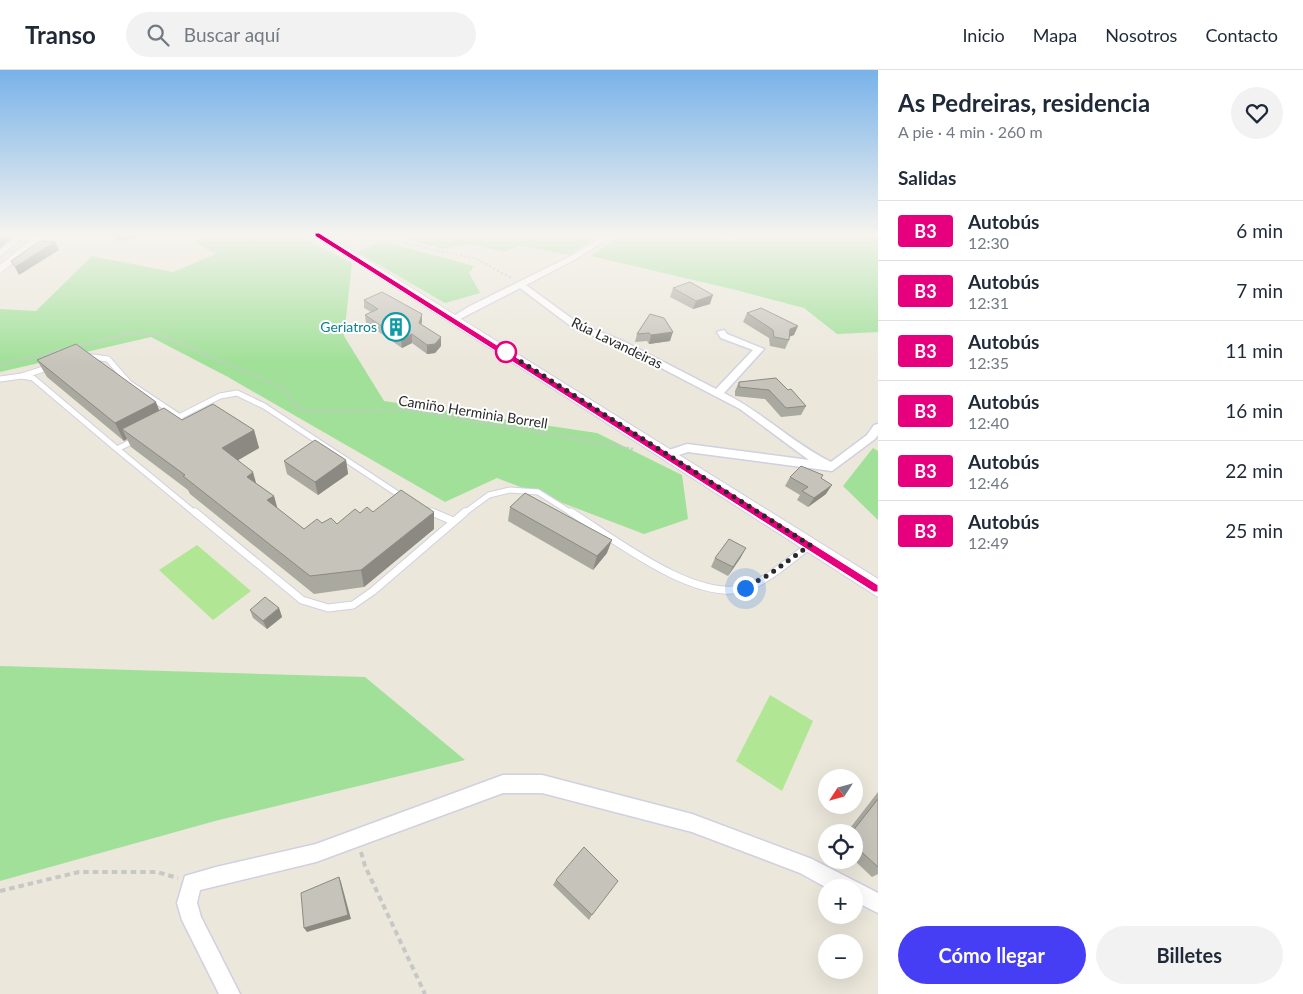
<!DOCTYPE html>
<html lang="es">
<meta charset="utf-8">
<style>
:root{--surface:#fff;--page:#f2f2f3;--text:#1f2937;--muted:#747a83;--line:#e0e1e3;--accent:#463ef4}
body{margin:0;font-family:Lato,sans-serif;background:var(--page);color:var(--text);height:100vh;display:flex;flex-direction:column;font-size:19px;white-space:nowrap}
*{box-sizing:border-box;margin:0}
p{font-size:16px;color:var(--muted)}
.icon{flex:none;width:28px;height:28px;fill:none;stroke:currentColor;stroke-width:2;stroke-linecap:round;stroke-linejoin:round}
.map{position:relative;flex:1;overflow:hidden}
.drawer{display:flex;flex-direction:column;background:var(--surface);width:425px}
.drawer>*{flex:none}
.badge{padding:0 10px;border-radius:4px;font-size:18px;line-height:32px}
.needle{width:32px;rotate:234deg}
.buttons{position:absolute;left:818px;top:699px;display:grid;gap:10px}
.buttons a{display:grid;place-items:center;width:45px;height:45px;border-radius:50%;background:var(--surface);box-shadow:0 5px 20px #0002;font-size:25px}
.you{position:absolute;width:25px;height:25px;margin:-12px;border:4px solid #fff;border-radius:50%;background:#1a73e8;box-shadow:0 0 0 8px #1a73e833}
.map>.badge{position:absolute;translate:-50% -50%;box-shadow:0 0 0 2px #fff}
h2{padding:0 20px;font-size:19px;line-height:45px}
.round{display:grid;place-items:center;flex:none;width:52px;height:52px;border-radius:26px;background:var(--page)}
.overview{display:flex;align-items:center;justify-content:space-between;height:85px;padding:0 20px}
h1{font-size:24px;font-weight:700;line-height:38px}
.button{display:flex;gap:10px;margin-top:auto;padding:10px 20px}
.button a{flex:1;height:58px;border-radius:30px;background:var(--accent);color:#fff;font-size:20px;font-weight:700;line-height:58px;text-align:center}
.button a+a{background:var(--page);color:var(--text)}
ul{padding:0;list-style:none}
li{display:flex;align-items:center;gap:15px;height:60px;padding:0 20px;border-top:1px solid var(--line)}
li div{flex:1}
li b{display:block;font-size:19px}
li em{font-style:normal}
li .badge{min-width:55px;font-weight:700;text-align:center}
header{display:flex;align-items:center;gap:30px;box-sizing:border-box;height:70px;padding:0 25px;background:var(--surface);border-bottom:1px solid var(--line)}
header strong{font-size:24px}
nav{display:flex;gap:28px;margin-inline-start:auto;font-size:18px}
.search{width:350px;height:45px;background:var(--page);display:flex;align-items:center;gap:12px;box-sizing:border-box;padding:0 18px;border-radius:28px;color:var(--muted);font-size:19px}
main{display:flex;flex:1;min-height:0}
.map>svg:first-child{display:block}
.green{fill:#a0e098}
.pitch{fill:#b1e794}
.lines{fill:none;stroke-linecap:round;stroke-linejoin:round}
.lane-far1-casing{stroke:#d1d0e1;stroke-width:7}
.lane-casing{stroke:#d1d0e1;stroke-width:9}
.street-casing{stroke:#d1d0e1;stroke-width:3}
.secondary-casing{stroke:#d1d0e1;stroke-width:2}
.path-far1{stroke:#c7c7c7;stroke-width:2;stroke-dasharray:2.5 2;stroke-linecap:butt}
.path{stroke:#c7c7c7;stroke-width:4;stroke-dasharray:5.5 4;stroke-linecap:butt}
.lane-far1{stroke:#fff;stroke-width:5}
.lane{stroke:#fff;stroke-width:7}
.street{fill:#fff;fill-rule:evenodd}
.secondary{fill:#fff;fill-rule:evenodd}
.wall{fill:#aaa9a0}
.shaded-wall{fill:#8b8982}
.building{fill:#c6c4ba;stroke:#8b8982}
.line{fill:#e6007e;stroke:#fff}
.walk{stroke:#292929;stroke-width:5;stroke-dasharray:0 9}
.stop-dot{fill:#fff;stroke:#e6007e;stroke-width:2.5}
.labels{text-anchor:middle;stroke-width:4;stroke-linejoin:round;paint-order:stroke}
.far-culture-label{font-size:14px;fill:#0d838f;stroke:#fff;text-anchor:end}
.far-street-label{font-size:14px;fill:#292929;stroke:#fff}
</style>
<header>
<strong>Transo</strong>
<div class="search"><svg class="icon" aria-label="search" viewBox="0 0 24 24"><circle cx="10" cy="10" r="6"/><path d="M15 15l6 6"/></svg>Buscar aquí</div>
<nav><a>Inicio</a><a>Mapa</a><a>Nosotros</a><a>Contacto</a></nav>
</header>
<main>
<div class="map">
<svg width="878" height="924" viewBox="0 0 878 924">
<rect width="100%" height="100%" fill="#ebe7db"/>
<!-- green -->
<g class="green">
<path d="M 201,164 L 295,164 L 352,193 L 344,266 L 384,331 L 597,363 L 682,405 L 688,449 L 644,464 L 497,408 L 445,432 L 228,307 L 151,267 L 0,302 L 0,239 L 36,241 L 92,186 L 173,202 L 216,184 L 195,173 Z"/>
<path d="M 402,164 L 600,164 L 570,185 L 521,176 L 503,182 L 471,174 L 443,179 L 413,171 Z"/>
<path d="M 623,164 L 735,170 L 744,164 L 878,164 L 878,262 L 837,264 L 804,238 L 736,220 L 591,186 Z"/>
<path d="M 382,171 L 474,196 L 469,203 L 480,223 L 445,233 L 357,182 Z"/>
<path d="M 873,378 L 878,381 L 878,450 L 843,416 Z"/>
<path d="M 0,596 L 365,607 L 465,690 L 215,751 L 0,811 Z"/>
</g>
<!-- pitch -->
<g class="pitch">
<path d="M 197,475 L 251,521 L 213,550 L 159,500 Z"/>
<path d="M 770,625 L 813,651 L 782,721 L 736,691 Z"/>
</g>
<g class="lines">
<defs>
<g id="lane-far1">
<path d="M 86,286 L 108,289 L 129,313 L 180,347"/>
<path d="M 22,306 L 50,297"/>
<path d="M 0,309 L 22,306 L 33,308 L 117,379"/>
<path d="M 171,351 L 220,326 L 237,323 L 264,336 L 404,428"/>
<path d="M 135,370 L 117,379 L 196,444"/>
<path d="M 426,440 L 435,444"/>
<path d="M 463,444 L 489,425 L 510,420 L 538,422 L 573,444"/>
</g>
<g id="lane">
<path d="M 195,442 L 302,530 L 328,538 L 353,535 L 373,521 L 465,442"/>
<path d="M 432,442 L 453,451"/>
<path d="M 571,442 C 613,468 695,533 745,518 C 766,512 791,489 809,476"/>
</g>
<g id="street">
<path d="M 20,164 L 28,164 L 0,186 L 0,180 Z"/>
<path d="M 607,164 L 615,164 L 576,189 L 526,215 L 578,253 L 625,272 L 716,319 L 753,280 L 721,268 L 717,262 L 724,260 L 727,264 L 764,279 L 724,323 C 762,342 793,373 831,392 L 867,365 L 874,355 L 878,354 L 878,365 L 875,369 L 832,401 L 688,382 L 667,389 L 663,388 L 661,385 L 663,382 L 687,374 L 809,390 L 740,339 L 619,276 L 572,257 L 520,218 L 456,251 L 449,249 L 470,236 L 571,186 Z"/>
<path d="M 503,705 L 542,705 L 692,744 L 812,789 L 878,823 L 878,843 L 854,831 L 854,818 L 827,818 L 800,803 L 692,762 L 542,723 L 503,723 L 316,792 L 200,820 L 197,833 L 201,847 L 240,924 L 219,924 L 182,850 L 177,833 L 185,806 L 216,797 L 316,774 Z"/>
</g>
<g id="secondary">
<path d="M 38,164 L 50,164 L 0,203 L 0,195 Z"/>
<path d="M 312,164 L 325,164 L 878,509 L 878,527 Z"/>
</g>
</defs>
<!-- lane-far1 casing -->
<use href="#lane-far1" class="lane-far1-casing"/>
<!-- lane casing -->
<use href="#lane" class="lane-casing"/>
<!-- street casing -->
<use href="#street" class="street-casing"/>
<!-- secondary casing -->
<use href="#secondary" class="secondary-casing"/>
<!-- path-far1 -->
<g class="path-far1">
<path d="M 382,164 L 395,171 L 477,189 L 511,208"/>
<path d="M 170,169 L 181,164"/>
<path d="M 77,276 L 129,264 L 161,265 L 285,319 L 296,337 L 306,341 L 407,340 L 634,379"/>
<path d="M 0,295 L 64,279"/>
</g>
<!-- path -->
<g class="path">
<path d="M 361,782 L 365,796 L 425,924"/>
<path d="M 0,821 L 79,802 L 157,802 L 178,808"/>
</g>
<!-- lane-far1 -->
<use href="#lane-far1" class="lane-far1"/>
<!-- lane -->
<use href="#lane" class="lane"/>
<!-- street -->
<use href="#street" class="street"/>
<!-- secondary -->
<use href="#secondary" class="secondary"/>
</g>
<!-- wall -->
<g class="wall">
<path d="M 673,218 L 710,234 L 693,239 L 670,227 Z"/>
<path d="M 364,230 L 422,244 L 421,254 L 441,276 L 435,283 L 427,284 L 412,273 L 402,278 L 366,253 L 365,245 L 371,242 L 364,238 Z"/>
<path d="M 747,243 L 794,265 L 789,266 L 789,270 L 785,279 L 770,276 L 769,268 L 743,252 Z"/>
<path d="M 650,244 L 670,271 L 649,274 L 647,271 L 635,272 L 637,264 Z"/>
<path d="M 37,290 L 182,350 L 254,360 L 259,378 L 238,390 L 256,413 L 274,426 L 277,438 L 304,459 L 322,453 L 337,454 L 360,443 L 373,442 L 434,459 L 364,517 L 314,524 L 190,424 L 188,420 L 131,377 L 127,369 L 124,371 L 47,307 Z"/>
<path d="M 739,312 L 788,320 L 806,336 L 801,345 L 781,347 L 765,329 L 735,326 L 735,321 Z"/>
<path d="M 346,390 L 348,404 L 318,425 L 287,404 L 284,391 Z"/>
<path d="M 790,407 L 821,408 L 826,424 L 808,437 L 797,430 L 800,425 L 785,416 Z"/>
<path d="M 510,437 L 607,483 L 593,500 L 508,451 Z"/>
<path d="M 741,487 L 728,506 L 711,497 L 715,488 Z"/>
<path d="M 279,538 L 282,547 L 267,559 L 253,548 L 250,540 Z"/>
<path d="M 878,722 L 878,804 L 872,807 L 854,790 L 854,762 L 847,762 Z"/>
<path d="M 556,810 L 592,845 L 589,850 L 553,815 Z"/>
</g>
<!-- shaded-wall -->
<g class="shaded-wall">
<path d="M 3,164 L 15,164 L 11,166 L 12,168 L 0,178 L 0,166 Z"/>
<path d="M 114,164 L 146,164 L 146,166 L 117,171 Z"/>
<path d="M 55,172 L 59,180 L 19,205 L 15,197 Z"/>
<path d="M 713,225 L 710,234 L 693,239 L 696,231 Z"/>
<path d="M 422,244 L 422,252 L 419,261 L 419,253 Z"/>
<path d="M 798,256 L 794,265 L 786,268 L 790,259 Z"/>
<path d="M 673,262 L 670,271 L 649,274 L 651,265 Z"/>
<path d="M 412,264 L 412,273 L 402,278 L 401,269 Z"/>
<path d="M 441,267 L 441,276 L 435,283 L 427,284 L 427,275 Z"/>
<path d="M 156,332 L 163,350 L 122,359 L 127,369 L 124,371 L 115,353 Z"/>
<path d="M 254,360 L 259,378 L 228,396 L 222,378 Z"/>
<path d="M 346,390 L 348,404 L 318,425 L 315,412 Z"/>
<path d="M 253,402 L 258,420 L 247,407 Z"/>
<path d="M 832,415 L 826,424 L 808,437 L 814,428 Z"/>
<path d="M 274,426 L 279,444 L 267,430 Z"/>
<path d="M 434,442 L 434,459 L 364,517 L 361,500 Z"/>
<path d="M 612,470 L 607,483 L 593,500 L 597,486 Z"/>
<path d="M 746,478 L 741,487 L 728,506 L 733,497 Z"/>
<path d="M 279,538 L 282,547 L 267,559 L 263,551 Z"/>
<path d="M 339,807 L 341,812 L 351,849 L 307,862 L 304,858 Z"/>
</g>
<!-- building -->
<g class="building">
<path d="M 40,171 L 55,172 L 15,197 L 11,191 Z"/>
<path d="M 690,212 L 713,225 L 696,231 L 673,218 Z"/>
<path d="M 382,222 L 422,244 L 419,253 L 441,267 L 435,274 L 427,275 L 412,264 L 401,269 L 365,245 L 378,239 L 364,230 Z"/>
<path d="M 761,238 L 798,256 L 790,259 L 789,270 L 774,267 L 773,260 L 747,243 Z"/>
<path d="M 650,244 L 664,248 L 673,262 L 651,265 L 649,263 L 637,264 Z"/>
<path d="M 76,274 L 156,332 L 115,353 L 37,290 Z"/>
<path d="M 776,308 L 788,320 L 791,319 L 806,336 L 786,338 L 769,320 L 739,317 L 739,312 Z"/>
<path d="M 213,334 L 254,360 L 222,378 L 253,402 L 247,407 L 274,426 L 267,430 L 304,459 L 317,449 L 322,453 L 331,448 L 337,454 L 355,439 L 360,443 L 367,437 L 373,442 L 401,420 L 434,442 L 361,500 L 310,506 L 183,406 L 185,405 L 122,359 L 164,338 L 182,350 Z"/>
<path d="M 315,370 L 346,390 L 315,412 L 284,391 Z"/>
<path d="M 801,396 L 823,405 L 821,408 L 832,415 L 814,428 L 802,421 L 808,417 L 790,407 Z"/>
<path d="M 525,423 L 612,470 L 597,486 L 510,437 Z"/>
<path d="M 729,469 L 746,478 L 733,497 L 715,488 Z"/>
<path d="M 265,527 L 279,538 L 263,551 L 250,540 Z"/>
<path d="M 878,729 L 878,797 L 854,775 L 854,762 L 852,762 Z"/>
<path d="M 584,777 L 618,811 L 592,845 L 556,810 Z"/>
<path d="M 339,807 L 348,845 L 304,858 L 301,823 Z"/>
</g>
<!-- sky -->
<linearGradient id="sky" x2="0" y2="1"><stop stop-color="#78b2e9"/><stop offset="0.56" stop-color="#f6f4ef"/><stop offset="1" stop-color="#f6f4ef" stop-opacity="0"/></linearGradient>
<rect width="878" height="294" fill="url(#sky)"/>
<!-- line -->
<path class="line" d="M 315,163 L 319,163 L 878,515 L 878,522 L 874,522 L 315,166 Z"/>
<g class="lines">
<!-- walk -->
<path class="walk" d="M 506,282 L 810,475 L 770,504 L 745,518"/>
</g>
<!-- icons -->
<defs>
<symbol id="building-ring" viewBox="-11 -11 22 22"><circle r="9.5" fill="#fff" stroke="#0f9aa8" stroke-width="1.5"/><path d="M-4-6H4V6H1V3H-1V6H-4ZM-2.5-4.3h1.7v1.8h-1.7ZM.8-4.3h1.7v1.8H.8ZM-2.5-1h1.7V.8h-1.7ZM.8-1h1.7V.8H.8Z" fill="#0f9aa8"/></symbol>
</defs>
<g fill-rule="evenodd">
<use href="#building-ring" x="380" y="241" width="32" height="32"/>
</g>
<!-- markers -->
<circle class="stop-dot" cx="506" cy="282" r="10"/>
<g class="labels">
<!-- far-culture labels -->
<g class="far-culture-label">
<text x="377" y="262">Geriatros</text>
</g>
<!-- far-street labels -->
<g class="far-street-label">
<text transform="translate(617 273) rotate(26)" y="5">Rúa Lavandeiras</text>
<text transform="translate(473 342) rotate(9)" y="5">Camiño Herminia Borrell</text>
</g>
</g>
</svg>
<div class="buttons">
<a><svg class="needle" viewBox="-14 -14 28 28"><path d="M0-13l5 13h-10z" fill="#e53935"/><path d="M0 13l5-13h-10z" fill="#747a83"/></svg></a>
<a><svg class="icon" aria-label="locate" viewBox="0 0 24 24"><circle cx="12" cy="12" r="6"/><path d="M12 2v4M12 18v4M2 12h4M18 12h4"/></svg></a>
<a>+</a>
<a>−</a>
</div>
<div class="you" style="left:745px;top:518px"></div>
</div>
<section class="drawer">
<div class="overview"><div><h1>As Pedreiras, residencia</h1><p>A pie · 4 min · 260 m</p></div><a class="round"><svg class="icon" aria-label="heart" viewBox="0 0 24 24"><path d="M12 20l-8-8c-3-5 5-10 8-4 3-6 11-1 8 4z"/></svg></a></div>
<h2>Salidas</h2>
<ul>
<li><span class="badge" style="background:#e6007e;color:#fff">B3</span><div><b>Autobús</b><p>12:30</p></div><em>6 min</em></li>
<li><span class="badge" style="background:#e6007e;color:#fff">B3</span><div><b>Autobús</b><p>12:31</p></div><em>7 min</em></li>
<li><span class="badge" style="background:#e6007e;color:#fff">B3</span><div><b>Autobús</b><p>12:35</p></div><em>11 min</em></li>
<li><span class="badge" style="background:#e6007e;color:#fff">B3</span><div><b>Autobús</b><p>12:40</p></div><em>16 min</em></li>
<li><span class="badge" style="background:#e6007e;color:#fff">B3</span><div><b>Autobús</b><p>12:46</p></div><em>22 min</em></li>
<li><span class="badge" style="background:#e6007e;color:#fff">B3</span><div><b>Autobús</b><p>12:49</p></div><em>25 min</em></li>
</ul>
<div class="button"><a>Cómo llegar</a><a>Billetes</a></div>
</section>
</main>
